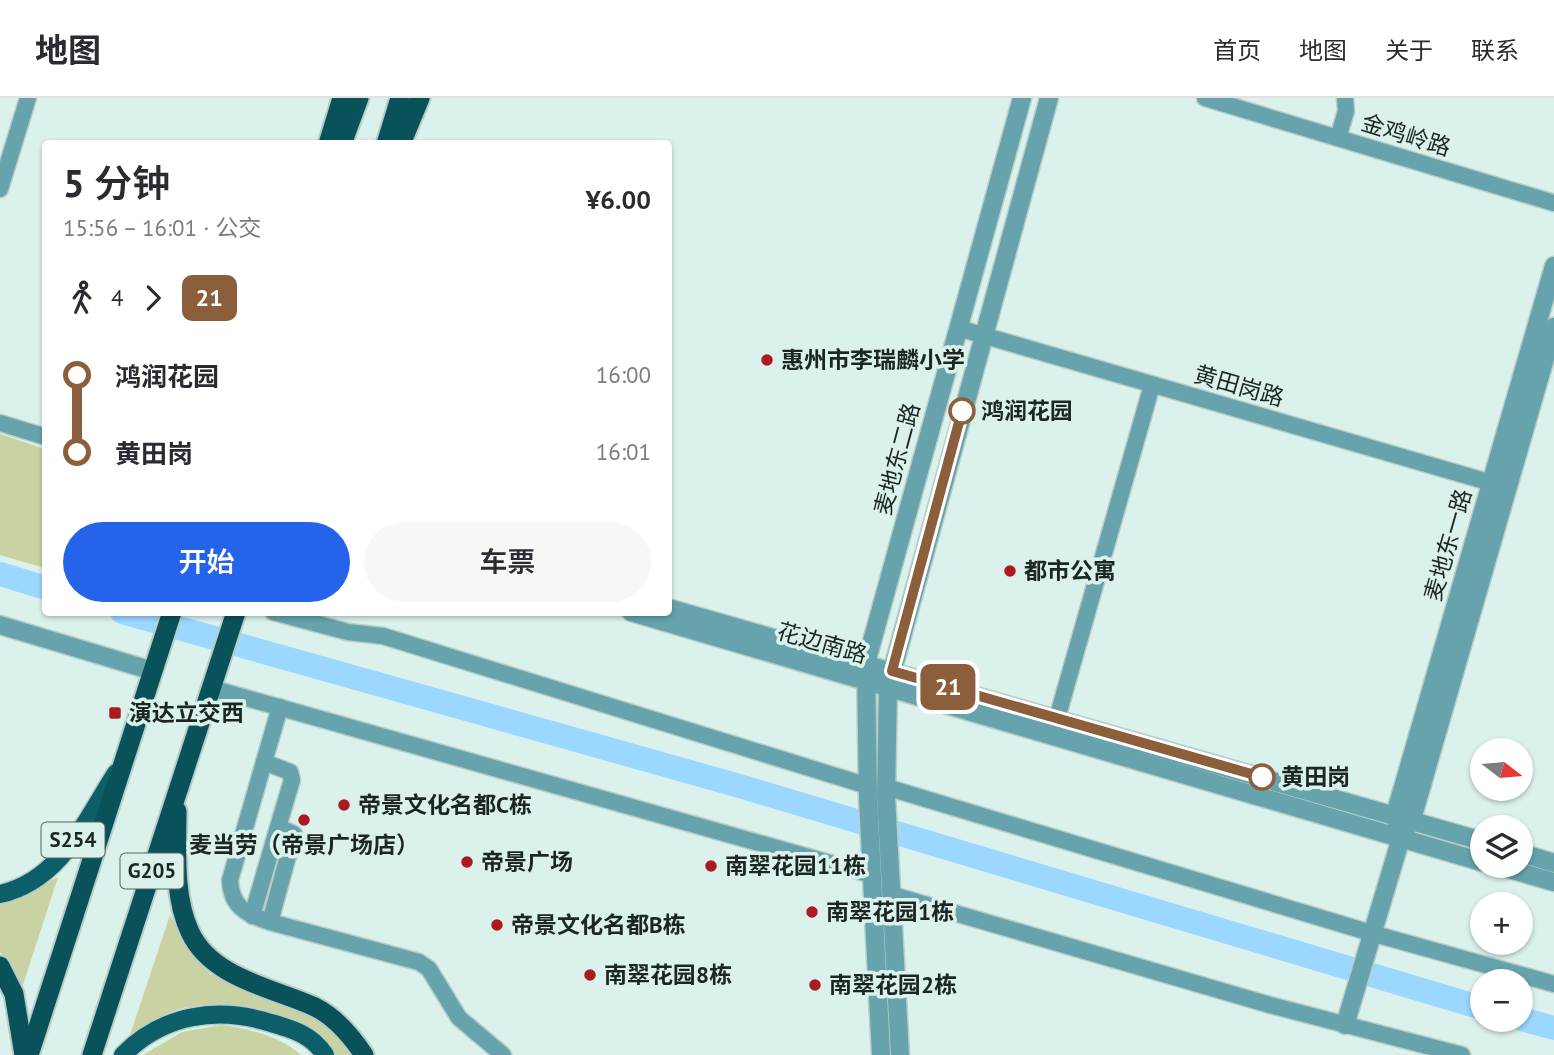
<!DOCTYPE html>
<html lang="zh">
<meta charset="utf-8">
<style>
:root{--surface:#fff;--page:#f7f7f7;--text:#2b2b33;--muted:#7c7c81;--line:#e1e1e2;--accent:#2563eb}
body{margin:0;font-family:"PT Sans","Noto Sans SC",sans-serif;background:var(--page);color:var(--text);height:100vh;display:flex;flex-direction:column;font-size:26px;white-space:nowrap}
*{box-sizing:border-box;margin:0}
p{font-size:23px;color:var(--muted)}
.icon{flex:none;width:38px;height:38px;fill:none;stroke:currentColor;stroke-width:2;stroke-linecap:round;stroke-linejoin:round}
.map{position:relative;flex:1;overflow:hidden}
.drawer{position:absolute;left:42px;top:42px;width:630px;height:476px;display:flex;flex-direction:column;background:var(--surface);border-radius:7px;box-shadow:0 2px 5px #0004}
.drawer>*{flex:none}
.badge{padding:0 14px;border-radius:10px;font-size:24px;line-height:46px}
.needle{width:46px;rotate:106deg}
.tools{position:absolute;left:1470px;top:640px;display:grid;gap:14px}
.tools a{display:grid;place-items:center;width:63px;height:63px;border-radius:50%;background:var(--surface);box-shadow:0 2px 5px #0004;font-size:35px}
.map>.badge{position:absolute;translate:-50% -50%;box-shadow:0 0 0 4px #fff}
.legs{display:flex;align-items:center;gap:10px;height:77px;padding:0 21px;font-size:23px}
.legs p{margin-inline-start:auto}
.overview{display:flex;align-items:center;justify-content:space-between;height:119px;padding:0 21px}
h1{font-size:38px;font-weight:600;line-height:52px}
.action{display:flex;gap:14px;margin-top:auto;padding:14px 21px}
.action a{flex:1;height:80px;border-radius:42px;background:var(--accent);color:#fff;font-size:28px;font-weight:600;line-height:80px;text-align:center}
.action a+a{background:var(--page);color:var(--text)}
ul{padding:0 21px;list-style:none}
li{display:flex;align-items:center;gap:24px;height:77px;font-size:26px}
li i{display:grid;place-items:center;width:10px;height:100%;margin:0 9px;background:currentColor}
li i::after{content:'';width:18px;height:18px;margin:-9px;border:5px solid;border-radius:50%;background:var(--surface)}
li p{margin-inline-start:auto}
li:first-child i{background:linear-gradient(#0000 50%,currentColor 0)}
li:last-child i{background:linear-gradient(currentColor 50%,#0000 0)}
header{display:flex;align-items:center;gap:42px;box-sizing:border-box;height:98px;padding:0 35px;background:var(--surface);border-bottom:2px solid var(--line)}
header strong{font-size:33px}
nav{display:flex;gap:38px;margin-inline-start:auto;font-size:24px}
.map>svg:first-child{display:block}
.green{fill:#c9d2a3}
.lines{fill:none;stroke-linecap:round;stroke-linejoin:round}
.river{stroke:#9bd7ff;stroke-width:24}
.minor-casing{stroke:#b8cdc7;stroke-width:19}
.tertiary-casing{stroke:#b8cdc7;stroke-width:21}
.primary-casing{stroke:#b8cdc7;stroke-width:21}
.trunk-casing{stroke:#b8cdc7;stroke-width:23}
.minor{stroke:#66a3ac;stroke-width:16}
.tertiary{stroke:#66a3ac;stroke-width:18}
.primary{stroke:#0c5f68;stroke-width:18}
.trunk{stroke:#0a525a;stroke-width:19}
.line-1-casing{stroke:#fff;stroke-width:16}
.line-1{stroke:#8b5e3c;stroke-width:10}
.poi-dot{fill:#ac1a1f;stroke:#daf2eb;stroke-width:2.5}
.stop-1-dot{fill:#fff;stroke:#8b5e3c;stroke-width:3.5}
.labels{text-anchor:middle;stroke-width:7;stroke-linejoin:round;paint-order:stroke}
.shield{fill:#daf2eb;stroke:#56635f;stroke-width:2}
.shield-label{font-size:21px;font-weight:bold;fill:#1d2623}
.street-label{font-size:23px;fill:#1d2623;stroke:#daf2eb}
.poi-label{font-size:23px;font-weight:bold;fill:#1d2623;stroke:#daf2eb;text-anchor:start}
.stop-label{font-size:23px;font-weight:bold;fill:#1d2623;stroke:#daf2eb;text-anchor:start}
</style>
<header>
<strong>地图</strong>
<nav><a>首页</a><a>地图</a><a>关于</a><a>联系</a></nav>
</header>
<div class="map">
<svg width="1554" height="957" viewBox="0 0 1554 957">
<rect width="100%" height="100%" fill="#daf2eb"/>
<!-- green -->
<g class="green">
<path d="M 0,336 L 45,351 L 45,470 L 0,457 Z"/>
<path d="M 58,779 L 22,890 L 13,869 L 0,854 L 0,807 Z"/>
<path d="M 170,817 L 195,859 L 210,876 L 321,922 L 356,957 L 336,957 C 309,914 220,897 173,913 C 157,919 144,927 130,937 Z"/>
<path d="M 221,927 C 248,930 281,939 301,957 L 143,957 L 182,934 Z"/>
</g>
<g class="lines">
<!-- river -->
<g class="river">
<path d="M 0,476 L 46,490"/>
<path d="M 122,514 L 736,687 L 1482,910"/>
<path d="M 1521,921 L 1554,930"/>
</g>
<defs>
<g id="minor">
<path d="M 1205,0 L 1554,105"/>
<path d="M 1338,40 L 1346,13 L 1345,0"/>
<path d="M 0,91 L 28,0"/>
<path d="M 958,230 L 1502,388"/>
<path d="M 0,325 L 46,339"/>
<path d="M 273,514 L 348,534 L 383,538 L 868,688"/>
<path d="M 211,590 L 872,777"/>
<path d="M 280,609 L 264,664 L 290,674 L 292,682 L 278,729 L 294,736 L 270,824 L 419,864 L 429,871 L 459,920 L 503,957"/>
<path d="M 1054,631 L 1152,287"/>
<path d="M 264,664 L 230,782 C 231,809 246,816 270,824"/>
<path d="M 886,689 L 1371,835 L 1554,886"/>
<path d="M 893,797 L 1270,907 L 1462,957"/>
<path d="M 252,818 L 278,729"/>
</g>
<g id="tertiary">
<path d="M 668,510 L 1482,743"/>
<path d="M 631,514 L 1482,764"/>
<path d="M 0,527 L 153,573"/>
<path d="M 1398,727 L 1395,717 L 1554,168"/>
<path d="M 1521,755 L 1554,765"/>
<path d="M 1499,768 L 1554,784"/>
<path d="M 1345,927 L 1401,740 L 1412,721 L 1554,229"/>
<path d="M 881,957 L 868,700 L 866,565 L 1022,0"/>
<path d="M 900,957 L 886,698 L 888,589 L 1049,0"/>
</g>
<g id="primary">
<path d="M 0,796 C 60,783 86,722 116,675"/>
<path d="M 123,957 C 163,916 218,908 271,925 C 293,931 312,937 325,957"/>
</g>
<g id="trunk">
<path d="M 328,46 L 342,0"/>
<path d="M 342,46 L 359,0"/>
<path d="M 386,46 L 400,0"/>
<path d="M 401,46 L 420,0"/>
<path d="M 177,713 C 177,751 173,798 190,834 C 211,880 273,890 315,909 C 335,919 352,939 364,957"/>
<path d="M 0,868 L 14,896 L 24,957"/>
<path d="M 29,957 L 172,514"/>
<path d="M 92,957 L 236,514"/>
</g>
</defs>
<!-- minor casing -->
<use href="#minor" class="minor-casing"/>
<!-- tertiary casing -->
<use href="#tertiary" class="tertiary-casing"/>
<!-- primary casing -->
<use href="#primary" class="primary-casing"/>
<!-- trunk casing -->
<use href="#trunk" class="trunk-casing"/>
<!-- minor -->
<use href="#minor" class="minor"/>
<!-- tertiary -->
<use href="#tertiary" class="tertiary"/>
<!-- primary -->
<use href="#primary" class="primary"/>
<!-- trunk -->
<use href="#trunk" class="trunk"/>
</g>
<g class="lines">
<defs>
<path id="line-1" d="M 962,313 L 892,573 L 1262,679"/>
</defs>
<!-- line-1 casing -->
<use href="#line-1" class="line-1-casing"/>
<!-- line-1 -->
<use href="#line-1" class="line-1"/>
</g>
<!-- markers -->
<g class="poi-dot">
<circle cx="767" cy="262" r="7"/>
<circle cx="1010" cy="473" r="7"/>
<rect x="108" y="608" width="14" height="14" rx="3.5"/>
<circle cx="344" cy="707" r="7"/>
<circle cx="304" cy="722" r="7"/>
<circle cx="467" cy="764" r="7"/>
<circle cx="711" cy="768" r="7"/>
<circle cx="812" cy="814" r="7"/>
<circle cx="497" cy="827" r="7"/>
<circle cx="590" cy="877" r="7"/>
<circle cx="815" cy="887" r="7"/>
</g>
<g class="stop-1-dot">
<circle cx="962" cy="313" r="12"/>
<circle cx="1262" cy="679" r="12"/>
</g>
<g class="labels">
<!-- shield labels -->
<g class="shield">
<rect x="41.5" y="724.5" width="63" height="35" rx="5"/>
<rect x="120.5" y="755.5" width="63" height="35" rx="5"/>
</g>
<g class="shield-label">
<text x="73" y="749">S254</text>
<text x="152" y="780">G205</text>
</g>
<!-- street labels -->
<g class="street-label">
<text transform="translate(1406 37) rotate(17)" y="8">金鸡岭路</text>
<text transform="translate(1239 288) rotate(16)" y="8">黄田岗路</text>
<text transform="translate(897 361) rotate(-75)" y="8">麦地东二路</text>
<text transform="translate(1448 447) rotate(-74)" y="8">麦地东一路</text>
<text transform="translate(822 545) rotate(16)" y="8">花边南路</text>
</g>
<!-- poi labels -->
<g class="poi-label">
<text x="781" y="270">惠州市李瑞麟小学</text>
<text x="1024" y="481">都市公寓</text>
<text x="129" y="623">演达立交西</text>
<text x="358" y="715">帝景文化名都C栋</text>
<text x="304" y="755" text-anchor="middle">麦当劳（帝景广场店）</text>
<text x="481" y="772">帝景广场</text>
<text x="725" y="776">南翠花园11栋</text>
<text x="826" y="822">南翠花园1栋</text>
<text x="511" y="835">帝景文化名都B栋</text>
<text x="604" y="885">南翠花园8栋</text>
<text x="829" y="895">南翠花园2栋</text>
</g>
<!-- stop labels -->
<g class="stop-label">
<text x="981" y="321">鸿润花园</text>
<text x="1281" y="687">黄田岗</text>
</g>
</g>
</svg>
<div class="tools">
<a><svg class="needle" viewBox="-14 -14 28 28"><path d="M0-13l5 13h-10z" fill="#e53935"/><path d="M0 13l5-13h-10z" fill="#7c7c81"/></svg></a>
<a><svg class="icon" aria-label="layers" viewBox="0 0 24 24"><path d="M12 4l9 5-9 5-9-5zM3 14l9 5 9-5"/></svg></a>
<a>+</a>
<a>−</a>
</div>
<b class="badge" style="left:948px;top:589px;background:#8b5e3c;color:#fff">21</b>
<section class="drawer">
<div class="overview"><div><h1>5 分钟</h1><p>15:56 – 16:01 · 公交</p></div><b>¥6.00</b></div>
<div class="legs"><svg class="icon" aria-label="walk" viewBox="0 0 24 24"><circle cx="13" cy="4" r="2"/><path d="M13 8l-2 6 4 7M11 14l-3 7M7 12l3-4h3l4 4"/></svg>4<svg class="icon" aria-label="forward" viewBox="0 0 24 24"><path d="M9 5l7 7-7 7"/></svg><b class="badge" style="background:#8b5e3c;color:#fff">21</b></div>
<ul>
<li><i style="color:#8b5e3c"></i><b>鸿润花园</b><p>16:00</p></li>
<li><i style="color:#8b5e3c"></i><b>黄田岗</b><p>16:01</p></li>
</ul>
<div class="action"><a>开始</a><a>车票</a></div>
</section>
</div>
